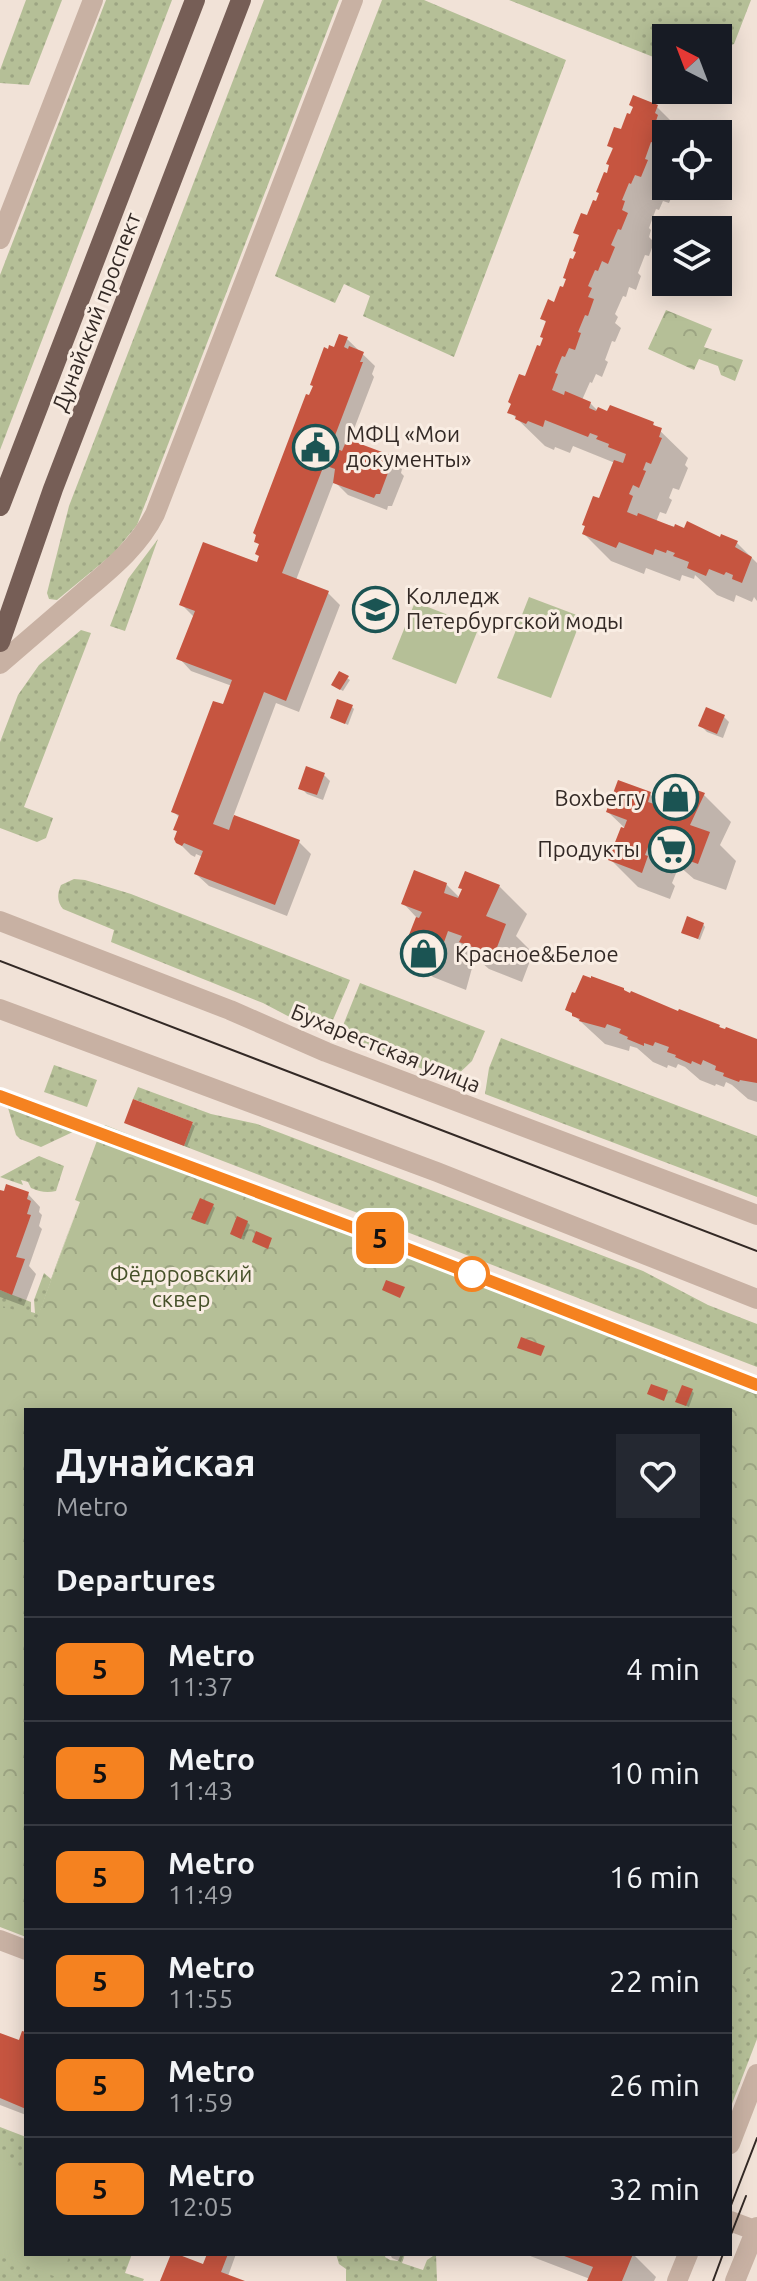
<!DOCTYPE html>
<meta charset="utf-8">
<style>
:root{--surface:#171b24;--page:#242831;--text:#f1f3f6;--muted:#9ea1a6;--line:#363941}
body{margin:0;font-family:Ubuntu,sans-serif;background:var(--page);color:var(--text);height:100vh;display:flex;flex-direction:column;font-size:30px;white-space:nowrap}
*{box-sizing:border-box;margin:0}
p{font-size:26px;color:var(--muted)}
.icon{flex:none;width:44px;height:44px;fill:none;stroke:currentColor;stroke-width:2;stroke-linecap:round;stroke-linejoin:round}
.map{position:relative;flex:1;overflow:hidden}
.side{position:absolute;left:24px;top:1408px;width:708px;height:848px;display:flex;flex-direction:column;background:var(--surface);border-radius:0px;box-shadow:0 4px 20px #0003}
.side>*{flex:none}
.badge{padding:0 16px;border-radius:12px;font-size:28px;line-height:52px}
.needle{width:52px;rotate:318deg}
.fabs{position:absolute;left:652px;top:24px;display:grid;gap:16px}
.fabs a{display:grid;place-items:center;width:80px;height:80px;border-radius:0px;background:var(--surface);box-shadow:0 4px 20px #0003;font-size:40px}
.map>.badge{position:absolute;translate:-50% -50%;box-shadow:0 0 0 4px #fff}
h2{padding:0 32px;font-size:30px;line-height:72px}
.round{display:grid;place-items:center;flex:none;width:84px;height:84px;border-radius:0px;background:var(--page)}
.head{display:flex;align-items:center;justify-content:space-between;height:136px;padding:0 32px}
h1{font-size:38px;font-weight:600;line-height:60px}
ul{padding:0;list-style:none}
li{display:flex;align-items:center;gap:24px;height:104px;padding:0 32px;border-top:2px solid var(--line)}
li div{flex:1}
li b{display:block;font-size:30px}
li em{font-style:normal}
li .badge{min-width:88px;font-weight:700;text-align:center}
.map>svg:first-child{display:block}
.grass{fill:url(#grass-dots)}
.forest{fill:url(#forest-crowns)}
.pitch{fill:#b5bf97}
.shadow{fill:#0003}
.building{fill:#c65540}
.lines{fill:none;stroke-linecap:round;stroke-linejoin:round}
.minor{stroke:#c8b1a3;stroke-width:20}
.major{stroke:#765e56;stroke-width:20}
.tram{stroke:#332925;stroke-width:2}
.line-casing{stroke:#fff;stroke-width:18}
.line{stroke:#f58220;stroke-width:12}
.stop-dot{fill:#fff;stroke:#f58220;stroke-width:4}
.labels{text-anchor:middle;stroke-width:6;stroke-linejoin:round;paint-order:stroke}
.street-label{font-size:22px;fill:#332925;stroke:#f9ede3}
.poi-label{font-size:22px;fill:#332925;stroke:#f9ede3;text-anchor:start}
.park-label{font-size:22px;fill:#465129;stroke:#f9ede3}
</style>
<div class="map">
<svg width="757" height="2281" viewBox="0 0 757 2281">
<defs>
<pattern id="grass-dots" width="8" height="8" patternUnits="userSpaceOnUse" patternTransform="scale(2)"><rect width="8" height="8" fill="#b5bf97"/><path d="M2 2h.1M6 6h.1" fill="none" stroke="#9ca482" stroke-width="1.8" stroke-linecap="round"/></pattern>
<pattern id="forest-crowns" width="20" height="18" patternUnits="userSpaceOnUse" patternTransform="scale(2)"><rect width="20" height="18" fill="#b5bf97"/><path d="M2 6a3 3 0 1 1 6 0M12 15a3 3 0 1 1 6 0" fill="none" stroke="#9ca482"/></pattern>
</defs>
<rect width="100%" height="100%" fill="#f1e2d7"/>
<!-- grass -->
<g class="grass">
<path d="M 26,0 L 62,0 L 29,85 L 0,83 L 0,70 Z"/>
<path d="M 106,0 L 172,0 L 0,450 L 0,275 Z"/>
<path d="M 264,0 L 339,0 L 137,525 L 114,553 L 57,600 L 49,599 L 47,593 L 69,506 Z"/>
<path d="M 382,0 L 424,0 L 566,60 L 454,357 L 363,316 L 370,296 L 344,284 L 335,303 L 275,276 Z"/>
<path d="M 509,0 L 751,0 L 734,44 L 718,49 L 718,38 L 666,38 L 666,62 Z"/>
<path d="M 158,539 L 125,631 L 110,626 L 128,579 Z"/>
<path d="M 81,630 L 91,633 L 24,807 L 53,818 L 46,838 L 37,842 L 0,828 L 0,742 L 18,695 L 39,665 Z"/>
<path d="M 74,879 L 85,880 L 131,894 L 350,980 L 330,1027 L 326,1033 L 303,1024 L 263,1003 L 111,942 L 114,930 L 63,909 C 57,902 57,894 61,885 Z"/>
<path d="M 360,983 L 485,1031 L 472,1061 L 452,1080 L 341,1038 L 342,1028 Z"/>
<path d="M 501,1038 L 757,1136 L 757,1197 L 485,1094 L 489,1068 Z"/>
<path d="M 54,1065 L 97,1080 L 87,1107 L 44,1092 Z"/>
<path d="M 138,1087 L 211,1114 L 257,1124 L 643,1271 L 708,1305 L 757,1324 L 757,1367 L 184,1146 L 193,1122 L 133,1099 Z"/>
<path d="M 3,1091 L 81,1118 L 77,1130 L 41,1147 L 20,1139 L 16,1135 Z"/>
<path d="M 39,1156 L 64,1166 L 56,1191 C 47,1193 40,1192 31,1188 L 28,1182 L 21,1180 L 23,1185 L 0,1177 Z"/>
<path d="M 78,1206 L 30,1339 L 0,1324 L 0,1290 L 31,1302 L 31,1312 L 35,1313 L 34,1300 L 44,1273 L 51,1279 Z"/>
<path d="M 757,1888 L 757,2039 L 730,2109 L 730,1960 Z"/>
<path d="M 0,2127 L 26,2137 L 26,2254 L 132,2254 L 125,2273 L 144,2279 L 143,2281 L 0,2281 Z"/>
<path d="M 336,2254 L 386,2254 L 385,2257 L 390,2260 L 398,2261 L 401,2254 L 405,2254 L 402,2263 L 423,2270 L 427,2260 L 436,2254 L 437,2281 L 346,2281 L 346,2269 L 339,2264 Z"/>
</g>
<!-- forest -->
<g class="forest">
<path d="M 666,310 L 712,329 L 704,347 L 743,360 L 735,381 L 721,375 L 718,366 L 699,359 L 694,370 L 648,349 Z"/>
<path d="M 105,1125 L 757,1382 L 757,1950 L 730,2023 L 730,1410 L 26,1410 L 26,1937 L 0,1927 L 0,1305 L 37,1318 L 80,1202 L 75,1200 L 102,1127 Z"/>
</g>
<!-- pitch -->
<g class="pitch">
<path d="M 529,597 L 582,617 L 551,698 L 497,678 Z"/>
<path d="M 415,602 L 479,627 L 456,684 L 392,659 Z"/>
<path d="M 0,2159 L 26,2169 L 26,2254 L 70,2254 L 61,2279 L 0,2255 Z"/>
</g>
<!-- shadow -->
<g class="shadow">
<path d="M 657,107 L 684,134 L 666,134 L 666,186 L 672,186 L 675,189 L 669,203 L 663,201 L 659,210 L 656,209 L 649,228 L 651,230 L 649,237 L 654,242 L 649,256 L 645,255 L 638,273 L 641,276 L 636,290 L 629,287 L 626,297 L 623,296 L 615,314 L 618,317 L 615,323 L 621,328 L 615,342 L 612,341 L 605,360 L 608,362 L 602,377 L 596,374 L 592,383 L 590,382 L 582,400 L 590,403 L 598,411 L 653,424 L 688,458 L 685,465 L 688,468 L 679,490 L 673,488 L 669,498 L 672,500 L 666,514 L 660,512 L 656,522 L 736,542 L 757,563 L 757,601 L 754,597 L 752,602 L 736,595 L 734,602 L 717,595 L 695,575 L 694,579 L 682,575 L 680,581 L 646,568 L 644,574 L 611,561 L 584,534 L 600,501 L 615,463 L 573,446 L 570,453 L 555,447 L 554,450 L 545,446 L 510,412 L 541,349 L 548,324 L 542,318 L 564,290 L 574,262 L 581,237 L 576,232 L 597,203 L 608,175 L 614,150 L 609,145 L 622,132 Z"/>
<path d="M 347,339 L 375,366 L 372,374 L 374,377 L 349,442 L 389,457 L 402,469 L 401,473 L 404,476 L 392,506 L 388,506 L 387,510 L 348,495 L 334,481 L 296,580 L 328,593 L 340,605 L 299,712 L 276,703 L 233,817 L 299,842 L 311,854 L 287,916 L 209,886 L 196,874 L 203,857 L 196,854 L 195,857 L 191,855 L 178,842 L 179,833 L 175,829 L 180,818 L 173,811 L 232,686 L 191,671 L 179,658 L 194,617 L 181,604 L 258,565 L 261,557 L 260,545 L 256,541 L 310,397 L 336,349 Z"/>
<path d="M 347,678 L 350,680 L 343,691 L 336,687 Z"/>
<path d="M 352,707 L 354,709 L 348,725 L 332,717 Z"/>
<path d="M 723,716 L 729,722 L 723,738 L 707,732 L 701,726 Z"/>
<path d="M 324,775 L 330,781 L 323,800 L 307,794 L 301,788 Z"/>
<path d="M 650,794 L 664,808 L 704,795 L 731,822 L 720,845 L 736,861 L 726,890 L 694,879 L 679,866 L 672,883 L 675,886 L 670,899 L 638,887 L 611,860 L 629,832 L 608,812 Z"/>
<path d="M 446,884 L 460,898 L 499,886 L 527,914 L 516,936 L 533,953 L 522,982 L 489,969 L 475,957 L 466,990 L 433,977 L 405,950 L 417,918 L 403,903 Z"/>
<path d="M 703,924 L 705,927 L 700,940 L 683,932 Z"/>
<path d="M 627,994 L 719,1026 L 723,1031 L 757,1041 L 757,1102 L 748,1099 L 732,1085 L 726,1082 L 724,1087 L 716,1084 L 715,1086 L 700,1080 L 685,1067 L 678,1064 L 676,1068 L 668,1065 L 667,1068 L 653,1062 L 637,1048 L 630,1046 L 629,1051 L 605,1044 L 567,1009 Z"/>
<path d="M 126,1123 L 192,1124 L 195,1126 L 187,1147 Z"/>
<path d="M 0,1192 L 28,1194 L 40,1207 L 39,1212 L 42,1215 L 39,1226 L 42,1229 L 29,1266 L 36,1274 L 24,1306 L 0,1297 Z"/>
<path d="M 213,1206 L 215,1208 L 208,1225 L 196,1221 Z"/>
<path d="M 247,1222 L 250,1225 L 244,1240 L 235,1236 Z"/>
<path d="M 692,1391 L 694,1393 L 689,1407 L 678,1402 Z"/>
<path d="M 26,2034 L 26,2115 L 0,2105 L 0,2035 L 20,2042 Z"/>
<path d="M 209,2254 L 236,2254 L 228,2276 L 240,2281 L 162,2281 L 204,2267 Z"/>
<path d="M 390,2254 L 401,2254 L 403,2256 L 401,2262 L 392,2258 Z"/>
<path d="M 525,2254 L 633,2254 L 656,2277 L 654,2281 L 590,2281 L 590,2279 Z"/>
</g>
<!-- building -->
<g class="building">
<path d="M 633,95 L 658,105 L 655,113 L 658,115 L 655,124 L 661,126 L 654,143 L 651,142 L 645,159 L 648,160 L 641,177 L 635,175 L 631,184 L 629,183 L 622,200 L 625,201 L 622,210 L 628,213 L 621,230 L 618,229 L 611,245 L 615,247 L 608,264 L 602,261 L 598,271 L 595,270 L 588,286 L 592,288 L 588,297 L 594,299 L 588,316 L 585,315 L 578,332 L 581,333 L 575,350 L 569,348 L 565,357 L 562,356 L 555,373 L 558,374 L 552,390 L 564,395 L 565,391 L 591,402 L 589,408 L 596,411 L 598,407 L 607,411 L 610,405 L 654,422 L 653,425 L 662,428 L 659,437 L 662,438 L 651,464 L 646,462 L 643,470 L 646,471 L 639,488 L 633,485 L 629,494 L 633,496 L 627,512 L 637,516 L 638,513 L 674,527 L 675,524 L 684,528 L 687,521 L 720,537 L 721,534 L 738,541 L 735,547 L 752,557 L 742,583 L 732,579 L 733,575 L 726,572 L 724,575 L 709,569 L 706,576 L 687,568 L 689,562 L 673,556 L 675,553 L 667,550 L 666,553 L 655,549 L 653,555 L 619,542 L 616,548 L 582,534 L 585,526 L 582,525 L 593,496 L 599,498 L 614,460 L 623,463 L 626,454 L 608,447 L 609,444 L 596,439 L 598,436 L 590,433 L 588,437 L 545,420 L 543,427 L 528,421 L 526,424 L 515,419 L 516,416 L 507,413 L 511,404 L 508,402 L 519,374 L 525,376 L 537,345 L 540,346 L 543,338 L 540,337 L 546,321 L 540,319 L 548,299 L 554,302 L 560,286 L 563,287 L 566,279 L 563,278 L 570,258 L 573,259 L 576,252 L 573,251 L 579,235 L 573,233 L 581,213 L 587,215 L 593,200 L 596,201 L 599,193 L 596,192 L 604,172 L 607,173 L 609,165 L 606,164 L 613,148 L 607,146 L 614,127 L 621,129 L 627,113 L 630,114 L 633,107 L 629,105 Z"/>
<path d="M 339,334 L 348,337 L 344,347 L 348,349 L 349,346 L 364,352 L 360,362 L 363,362 L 331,446 L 342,451 L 345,444 L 349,444 L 350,440 L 390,455 L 389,459 L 392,462 L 380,494 L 376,494 L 374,498 L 333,483 L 335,469 L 324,465 L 282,573 L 329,591 L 286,701 L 264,692 L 213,824 L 229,830 L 234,815 L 300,840 L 275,905 L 194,874 L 203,851 L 184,843 L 182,846 L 176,843 L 174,839 L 177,831 L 173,830 L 179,815 L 171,812 L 213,701 L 223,704 L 232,680 L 176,659 L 195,611 L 179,605 L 203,542 L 257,562 L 259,556 L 255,554 L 259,544 L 254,542 L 256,535 L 253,533 L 306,394 L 309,395 L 313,386 L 310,385 L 324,347 L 328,349 L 329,345 L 334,347 Z"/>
<path d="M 339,671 L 349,676 L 340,690 L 331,685 Z"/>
<path d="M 337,699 L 353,705 L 345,724 L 330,718 Z"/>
<path d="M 706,707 L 725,715 L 717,734 L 698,726 Z"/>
<path d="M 306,766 L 325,773 L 317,795 L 298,789 Z"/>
<path d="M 618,780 L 651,792 L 648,802 L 663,807 L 666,798 L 663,797 L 670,780 L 705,793 L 690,825 L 710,832 L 698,864 L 665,852 L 667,845 L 651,839 L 645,855 L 648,856 L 642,873 L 608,860 L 621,827 L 624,828 L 627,820 L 606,812 Z"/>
<path d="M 414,870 L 447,883 L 444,893 L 458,898 L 462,889 L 458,888 L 465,871 L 500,885 L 486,916 L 506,924 L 494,955 L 459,942 L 462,936 L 448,931 L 443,945 L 446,946 L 439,964 L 403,950 L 416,917 L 419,918 L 422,912 L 401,904 Z"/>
<path d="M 687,916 L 704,923 L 698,939 L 681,933 Z"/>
<path d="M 583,975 L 591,978 L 591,976 L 624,988 L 624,990 L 630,993 L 631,991 L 678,1011 L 679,1009 L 720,1025 L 719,1027 L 725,1029 L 726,1027 L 757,1039 L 757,1083 L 740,1080 L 739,1082 L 723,1076 L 724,1073 L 715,1070 L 716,1066 L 703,1060 L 701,1065 L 692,1061 L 691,1064 L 675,1057 L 676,1055 L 667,1052 L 669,1047 L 655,1042 L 653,1046 L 644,1043 L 644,1046 L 627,1039 L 628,1037 L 619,1033 L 621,1029 L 607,1024 L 605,1028 L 579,1021 L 580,1019 L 572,1016 L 572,1013 L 565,1010 L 572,992 L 575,993 Z"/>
<path d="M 133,1099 L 193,1122 L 184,1146 L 124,1123 Z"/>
<path d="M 6,1184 L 29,1192 L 27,1199 L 31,1201 L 27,1214 L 31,1215 L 16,1257 L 25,1259 L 12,1295 L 0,1290 L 0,1190 L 4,1191 Z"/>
<path d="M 200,1198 L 214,1204 L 205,1224 L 191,1219 Z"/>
<path d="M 237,1216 L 248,1221 L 241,1239 L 230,1234 Z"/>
<path d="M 256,1231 L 272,1238 L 268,1249 L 252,1242 Z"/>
<path d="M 386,1280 L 405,1287 L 400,1298 L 382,1290 Z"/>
<path d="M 521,1337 L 545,1346 L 541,1356 L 517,1348 Z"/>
<path d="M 651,1384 L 668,1390 L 664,1401 L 647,1394 Z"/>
<path d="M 682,1385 L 693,1389 L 686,1406 L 675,1402 Z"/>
<path d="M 22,2031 L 26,2032 L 26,2109 L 0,2098 L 0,2033 L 19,2040 Z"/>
<path d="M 171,2254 L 177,2254 L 203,2264 L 207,2254 L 228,2254 L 221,2272 L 245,2281 L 160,2281 Z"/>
<path d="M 559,2254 L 633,2254 L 622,2281 L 587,2281 L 593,2267 Z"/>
</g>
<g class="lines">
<!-- minor -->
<g class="minor">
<path d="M 0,239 L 93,0"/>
<path d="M 0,664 C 27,641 53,618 80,595 C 108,571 138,548 155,514 L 353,0"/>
<path d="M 0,921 L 230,1010 L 326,1052 L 757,1215"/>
<path d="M 0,1009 L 437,1172 L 757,1299"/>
<path d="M 0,1940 L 26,1950"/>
<path d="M 730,2144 L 757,2074"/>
<path d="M 730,2221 L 757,2231"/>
<path d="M 677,2281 L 688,2254"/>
<path d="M 735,2281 L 757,2227"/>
</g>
<!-- major -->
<g class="major">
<path d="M 0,506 L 195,0"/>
<path d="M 0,642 L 53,489 L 241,0"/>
</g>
<!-- tram -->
<g class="tram">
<path d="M 0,961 L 757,1251"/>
<path d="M 730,2208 L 757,2138"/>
<path d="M 730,2237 L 746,2196"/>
<path d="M 713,2281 L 723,2254"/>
</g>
</g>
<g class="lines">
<defs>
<path id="line" d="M 0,1096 L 362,1231 L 757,1385"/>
</defs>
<!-- line casing -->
<use href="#line" class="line-casing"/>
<!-- line -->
<use href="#line" class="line"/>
</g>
<!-- icons -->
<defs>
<symbol id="civic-ring" viewBox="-11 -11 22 22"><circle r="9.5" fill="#f9ede3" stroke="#1b5453" stroke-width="1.5"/><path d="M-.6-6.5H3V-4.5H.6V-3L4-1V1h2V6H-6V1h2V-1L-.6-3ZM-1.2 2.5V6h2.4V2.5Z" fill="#1b5453"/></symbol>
<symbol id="university-ring" viewBox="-11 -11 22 22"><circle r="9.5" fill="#f9ede3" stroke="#1b5453" stroke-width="1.5"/><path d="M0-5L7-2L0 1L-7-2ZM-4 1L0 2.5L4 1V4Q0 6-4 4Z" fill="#1b5453"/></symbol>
<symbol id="shop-ring" viewBox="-11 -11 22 22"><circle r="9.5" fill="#f9ede3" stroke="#1b5453" stroke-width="1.5"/><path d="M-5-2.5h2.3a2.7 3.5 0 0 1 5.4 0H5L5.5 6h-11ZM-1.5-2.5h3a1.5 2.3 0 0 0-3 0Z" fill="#1b5453"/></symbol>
<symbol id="supermarket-ring" viewBox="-11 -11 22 22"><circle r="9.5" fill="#f9ede3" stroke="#1b5453" stroke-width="1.5"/><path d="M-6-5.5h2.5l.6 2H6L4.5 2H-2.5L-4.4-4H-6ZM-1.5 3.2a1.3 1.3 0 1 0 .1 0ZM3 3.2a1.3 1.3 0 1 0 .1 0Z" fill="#1b5453"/></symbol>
</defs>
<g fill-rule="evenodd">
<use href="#civic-ring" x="290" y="422" width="51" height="51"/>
<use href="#university-ring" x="350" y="584" width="51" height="51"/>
<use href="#shop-ring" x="650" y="772" width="51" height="51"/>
<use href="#supermarket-ring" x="646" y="824" width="51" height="51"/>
<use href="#shop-ring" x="398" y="928" width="51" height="51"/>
</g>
<!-- markers -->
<circle class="stop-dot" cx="472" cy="1274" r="16"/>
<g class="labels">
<!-- street labels -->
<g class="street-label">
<text transform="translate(96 312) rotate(-69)" y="8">Дунайский проспект</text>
<text transform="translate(386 1048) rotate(22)" y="8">Бухарестская улица</text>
</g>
<!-- poi labels -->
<g class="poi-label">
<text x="346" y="442">МФЦ «Мои<tspan x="346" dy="25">документы»</tspan></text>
<text x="406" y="604">Колледж<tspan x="406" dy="25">Петербургской моды</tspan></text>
<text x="645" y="806" text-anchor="end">Boxberry</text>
<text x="640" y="857" text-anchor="end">Продукты</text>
<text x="455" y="962">Красное&amp;Белое</text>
</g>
<!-- park labels -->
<g class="park-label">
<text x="181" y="1282">Фёдоровский<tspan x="181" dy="25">сквер</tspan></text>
</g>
</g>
</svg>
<div class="fabs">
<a><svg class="needle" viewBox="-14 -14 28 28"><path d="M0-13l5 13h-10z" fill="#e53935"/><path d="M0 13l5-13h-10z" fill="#9ea1a6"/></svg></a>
<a><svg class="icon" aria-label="locate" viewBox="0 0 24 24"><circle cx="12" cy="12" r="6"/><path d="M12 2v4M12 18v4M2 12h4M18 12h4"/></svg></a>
<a><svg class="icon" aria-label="layers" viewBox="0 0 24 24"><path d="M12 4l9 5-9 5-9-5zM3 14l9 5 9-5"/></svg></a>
</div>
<b class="badge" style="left:380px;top:1238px;background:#f58220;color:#111">5</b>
<section class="side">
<div class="head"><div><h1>Дунайская</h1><p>Metro</p></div><a class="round"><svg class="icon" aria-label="heart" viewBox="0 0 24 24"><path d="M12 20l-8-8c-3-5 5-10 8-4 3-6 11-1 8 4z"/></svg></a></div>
<h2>Departures</h2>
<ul>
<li><span class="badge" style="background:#f58220;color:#111">5</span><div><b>Metro</b><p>11:37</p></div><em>4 min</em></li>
<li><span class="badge" style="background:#f58220;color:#111">5</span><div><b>Metro</b><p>11:43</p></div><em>10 min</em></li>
<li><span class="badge" style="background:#f58220;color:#111">5</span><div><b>Metro</b><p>11:49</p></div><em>16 min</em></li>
<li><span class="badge" style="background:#f58220;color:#111">5</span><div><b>Metro</b><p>11:55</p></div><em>22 min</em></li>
<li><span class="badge" style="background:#f58220;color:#111">5</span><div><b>Metro</b><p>11:59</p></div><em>26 min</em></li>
<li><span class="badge" style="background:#f58220;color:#111">5</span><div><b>Metro</b><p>12:05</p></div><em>32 min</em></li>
</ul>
</section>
</div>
